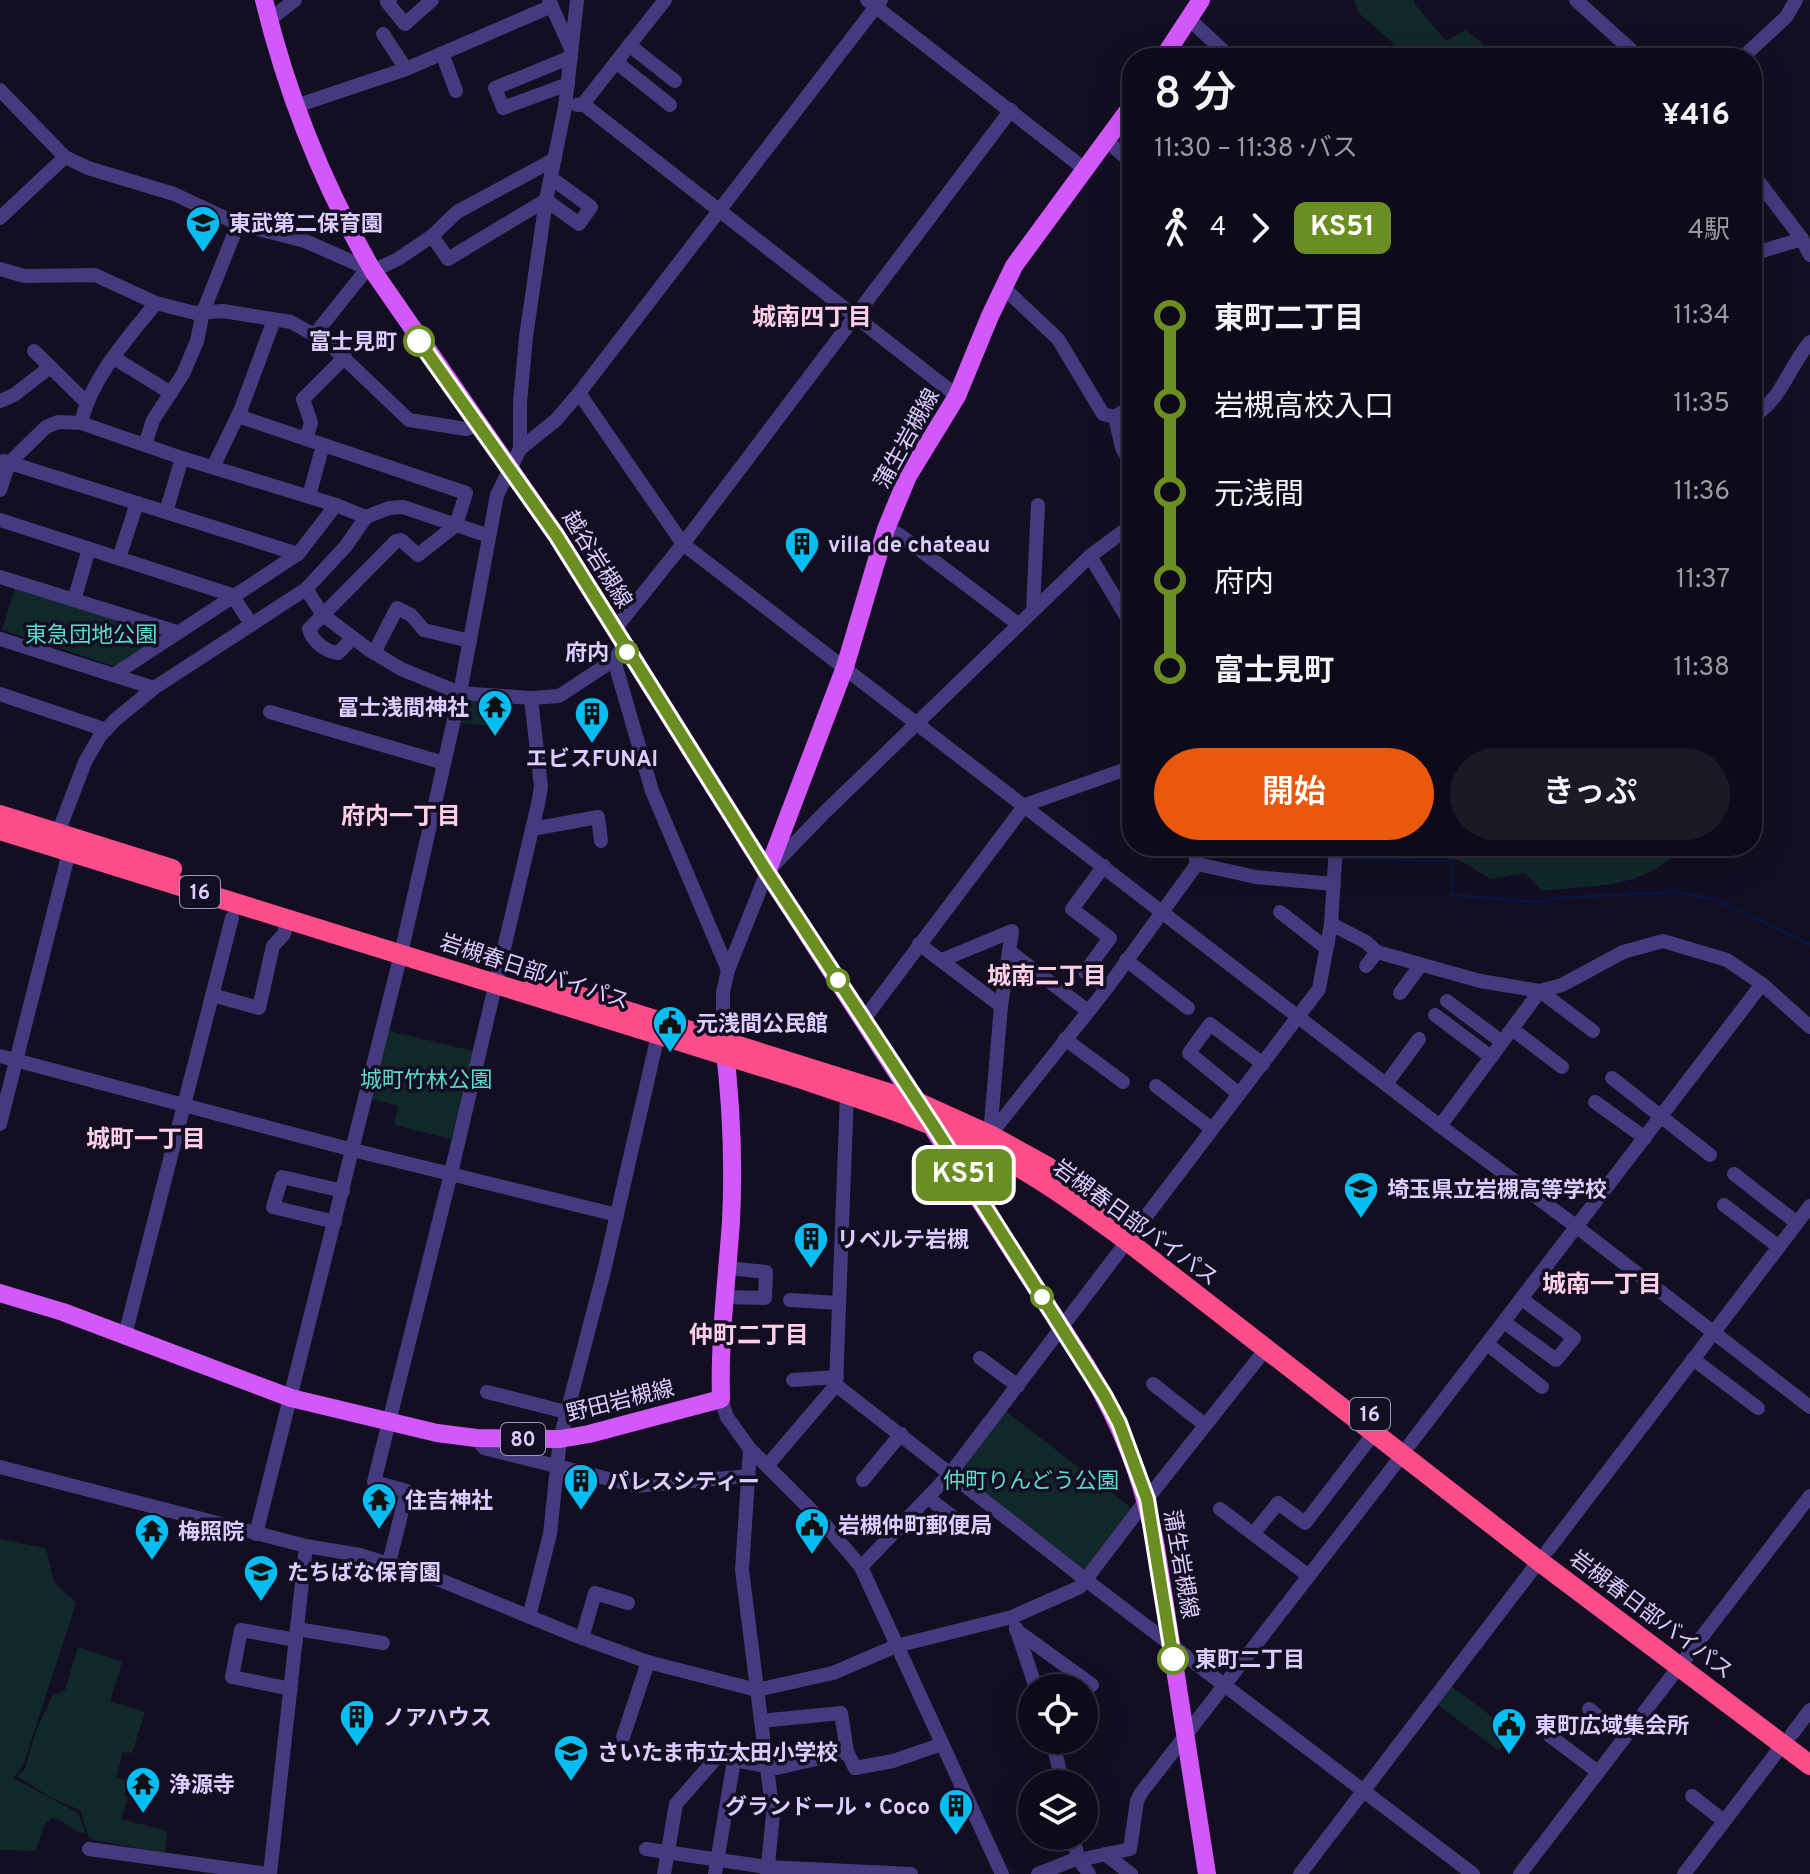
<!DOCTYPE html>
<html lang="ja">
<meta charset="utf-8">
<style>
:root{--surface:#0e0a19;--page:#1c1826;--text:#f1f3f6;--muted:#9b9aa2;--line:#2e2b38;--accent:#ea580c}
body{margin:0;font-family:Overpass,"Noto Sans JP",sans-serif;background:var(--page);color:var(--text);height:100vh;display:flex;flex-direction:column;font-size:30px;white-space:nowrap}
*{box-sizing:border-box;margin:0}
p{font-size:26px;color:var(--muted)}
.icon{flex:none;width:44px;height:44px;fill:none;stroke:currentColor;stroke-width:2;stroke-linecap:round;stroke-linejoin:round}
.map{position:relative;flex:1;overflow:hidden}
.side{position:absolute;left:1122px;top:48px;width:640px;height:808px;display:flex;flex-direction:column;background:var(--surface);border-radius:32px;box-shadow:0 8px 32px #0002,0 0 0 2px var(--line)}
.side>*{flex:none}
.badge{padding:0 16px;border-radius:12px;font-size:28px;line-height:52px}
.buttons{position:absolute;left:1018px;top:1674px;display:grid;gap:16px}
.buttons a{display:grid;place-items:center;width:80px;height:80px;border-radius:50%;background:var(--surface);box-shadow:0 8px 32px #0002,0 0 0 2px var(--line);font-size:40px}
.map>.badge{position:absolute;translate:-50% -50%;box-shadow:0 0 0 4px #fff}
.legs{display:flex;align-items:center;gap:12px;height:88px;padding:0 32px;font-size:26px}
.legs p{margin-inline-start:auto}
.summary{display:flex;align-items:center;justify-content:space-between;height:136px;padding:0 32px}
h1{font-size:44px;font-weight:600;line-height:60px}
.cta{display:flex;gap:16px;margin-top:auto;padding:16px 32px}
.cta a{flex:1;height:92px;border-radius:48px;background:var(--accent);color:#fff;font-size:32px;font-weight:600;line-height:92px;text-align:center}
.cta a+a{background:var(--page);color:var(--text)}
ul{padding:0 32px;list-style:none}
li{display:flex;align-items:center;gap:28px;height:88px;font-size:30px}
li i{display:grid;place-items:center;width:12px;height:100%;margin:0 10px;background:currentColor}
li i::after{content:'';width:20px;height:20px;margin:-10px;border:6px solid;border-radius:50%;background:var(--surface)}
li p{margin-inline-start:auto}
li:first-child i{background:linear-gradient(#0000 50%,currentColor 0)}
li:last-child i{background:linear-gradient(currentColor 50%,#0000 0)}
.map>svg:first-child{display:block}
.green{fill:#11282a}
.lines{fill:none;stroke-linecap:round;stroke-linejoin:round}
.stream{stroke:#0a163d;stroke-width:3}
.minor{stroke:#453a7e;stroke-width:14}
.major{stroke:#d258fb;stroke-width:18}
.highway{stroke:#fb4d8a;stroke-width:20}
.line-1-casing{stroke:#fff;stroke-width:18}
.line-1{stroke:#6b8e23;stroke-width:12}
.stop-1-dot{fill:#fff;stroke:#6b8e23;stroke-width:4}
.labels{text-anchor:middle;stroke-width:7;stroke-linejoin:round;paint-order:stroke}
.shield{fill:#130e21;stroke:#9e94bc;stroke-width:2}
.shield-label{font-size:20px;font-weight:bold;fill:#dacefe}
.poi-label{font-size:22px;font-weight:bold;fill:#dacefe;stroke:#130e21;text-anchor:start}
.stop-label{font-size:22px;font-weight:bold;fill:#dacefe;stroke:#130e21;text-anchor:end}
.street-label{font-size:22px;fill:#dacefe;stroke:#130e21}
.park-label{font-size:22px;fill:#5cdccc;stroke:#130e21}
.neighbourhood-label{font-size:24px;font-weight:bold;fill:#fed0e8;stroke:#130e21}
</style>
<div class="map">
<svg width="1810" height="1874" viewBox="0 0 1810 1874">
<rect width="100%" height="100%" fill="#130e21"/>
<!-- green -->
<g class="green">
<path d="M 1354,0 L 1415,0 L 1414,3 L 1446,41 L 1465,30 L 1484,44 L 1479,53 L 1481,58 L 1410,58 L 1359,13 Z"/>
<path d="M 16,586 L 162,633 L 163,637 L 122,664 L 111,665 L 2,630 Z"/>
<path d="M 467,696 L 491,698 L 488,726 L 461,723 Z"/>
<path d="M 1396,846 L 1676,846 L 1681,847 C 1648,889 1592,885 1542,891 L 1525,873 L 1491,879 L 1461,861 L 1398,849 Z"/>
<path d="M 386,1030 L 473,1051 L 451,1139 L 394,1125 L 398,1106 L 369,1098 Z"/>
<path d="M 1003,1409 L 1134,1510 L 1089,1569 L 1084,1570 L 958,1474 Z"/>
<path d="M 0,1539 L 46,1548 L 54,1582 L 76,1603 L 23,1766 L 13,1778 L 78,1813 L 86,1834 C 71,1831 69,1822 52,1818 L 44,1825 L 36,1851 L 0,1850 Z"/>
<path d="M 78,1647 L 122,1662 L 110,1701 L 145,1712 L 132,1753 L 123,1752 L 116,1777 L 128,1781 L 124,1795 L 128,1797 L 121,1819 L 167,1831 L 165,1853 L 89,1839 L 80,1810 L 54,1799 L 17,1776 L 25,1769 L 35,1734 L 52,1696 L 65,1690 Z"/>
<path d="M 1450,1685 L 1512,1732 L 1499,1751 L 1436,1703 Z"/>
</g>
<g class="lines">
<!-- stream -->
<g class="stream">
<path d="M 1254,846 L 1327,857"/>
<path d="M 1341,858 L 1452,861 L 1452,895 L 1538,902 L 1557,898 L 1675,892 L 1713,899 L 1810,944"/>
</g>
<!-- minor -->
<g class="minor">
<path d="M 390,0 L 387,2 L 405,24 L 432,0"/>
<path d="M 549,0 L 570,47"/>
<path d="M 867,0 L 1086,170"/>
<path d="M 1576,0 L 1640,58"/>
<path d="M 1189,19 L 1231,58"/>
<path d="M 269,20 L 295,0"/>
<path d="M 383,34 L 406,69"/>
<path d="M 629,45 L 675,81"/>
<path d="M 442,53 L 456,91"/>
<path d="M 1742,58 L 1786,17 L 1796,0"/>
<path d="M 616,62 L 670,105"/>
<path d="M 568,84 L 503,108 L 495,88 L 571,57"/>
<path d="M 0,90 L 65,157 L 88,168 L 174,194 L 238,224 L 305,241 L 373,271 L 398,259 L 432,236 L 457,212 L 555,159"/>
<path d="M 583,104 L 957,396"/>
<path d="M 577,105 L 583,104 L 665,0"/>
<path d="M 296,106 L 406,69 L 552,6"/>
<path d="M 1108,142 L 1132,163"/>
<path d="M 1752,173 L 1802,239 L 1810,255"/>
<path d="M 0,218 L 65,157"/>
<path d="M 432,236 L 448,259 L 546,200 L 579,224 L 591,207 L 551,178"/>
<path d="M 1752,254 L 1802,239"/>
<path d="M 0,269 L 24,276 L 95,275 L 156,303 L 195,313 L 223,311 L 291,322 L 327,342 L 409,420 L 466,429 L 478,425"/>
<path d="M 1003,287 L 1058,339 L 1103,414 L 1115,417 L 1132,406"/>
<path d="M 315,334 L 367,269"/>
<path d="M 34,351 L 86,402"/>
<path d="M 114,358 L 171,393"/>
<path d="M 579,393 L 683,544 L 1440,1126 L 1577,1227 L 1810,1407"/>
<path d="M 0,401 L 14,395 L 50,367"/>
<path d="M 238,416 L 466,493 L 456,525 L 418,555 L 401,540 L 396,541 L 309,629 C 312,641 326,652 338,653 L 353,638"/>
<path d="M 1115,417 L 1122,448 L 1131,463"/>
<path d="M 1752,417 C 1782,400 1789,366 1810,342"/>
<path d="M 81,423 C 91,378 127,339 156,303"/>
<path d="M 306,439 L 311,423 L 303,399 L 345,357"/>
<path d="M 145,445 L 153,420 L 183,374 L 197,341 L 203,312 L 238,224"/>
<path d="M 520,449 L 556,420 L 579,393 L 881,0"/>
<path d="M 4,461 L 298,554"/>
<path d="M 213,467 L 241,409 L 274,320"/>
<path d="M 0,490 L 9,463 L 46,427 L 58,422 L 81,423 L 182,458 L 336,505 L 366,517"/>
<path d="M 309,496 L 323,445"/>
<path d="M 166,512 L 182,458"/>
<path d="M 0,520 L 232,595 L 251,624"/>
<path d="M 886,529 L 900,535 L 1018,624"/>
<path d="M 1090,556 L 1132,626"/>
<path d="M 119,558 L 137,503"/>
<path d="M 0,577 L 177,632"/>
<path d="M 306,589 L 323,615 L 368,649 L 401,669 L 460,693 L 531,698 L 559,696 L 614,660 L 623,646"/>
<path d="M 74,600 L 89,549"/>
<path d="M 1033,610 L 1038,505"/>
<path d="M 614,630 L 683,544 L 1011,110"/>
<path d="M 0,639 L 154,688"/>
<path d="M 374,653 L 397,608 L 411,615 L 424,630 L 470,641"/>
<path d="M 614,660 L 652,791 L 728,970"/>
<path d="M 115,674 L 298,554 L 336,505"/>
<path d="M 0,694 L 106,730"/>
<path d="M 270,712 L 444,763"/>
<path d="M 532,829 L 598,817 L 601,841"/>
<path d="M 58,833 L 85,762 L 100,736 L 115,720 L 154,688 L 306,589 L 346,546 L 366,517 L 389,508 L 403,507 L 489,536"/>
<path d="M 1197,864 L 1256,877 L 1334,884"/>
<path d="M 1104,866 L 1072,909 L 1110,938 L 1085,972 L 1107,988"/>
<path d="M 1280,912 L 1321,944 L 1328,943"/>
<path d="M 1331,924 L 1366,942 L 1377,952 L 1480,981 L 1540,991 L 1562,985 L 1623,952 L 1663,941 L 1727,960 L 1762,984 L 1810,1027"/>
<path d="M 919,944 L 1001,1006 L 990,1135"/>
<path d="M 1009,951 L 1088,1011"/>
<path d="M 942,960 L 1012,931 L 1001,1006"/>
<path d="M 1126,960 L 1188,1008"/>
<path d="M 1366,966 L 1377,952"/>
<path d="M 1540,991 L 1593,1031"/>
<path d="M 1400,993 L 1420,966"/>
<path d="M 212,995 L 259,1008 L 273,946 L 284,934 L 288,919"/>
<path d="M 1447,1001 L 1502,1042"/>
<path d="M 1435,1015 L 1491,1057"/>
<path d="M 864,1019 L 1025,805 L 1132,767"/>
<path d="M 1512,1029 L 1562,1067"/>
<path d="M 1065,1039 L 1123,1082"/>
<path d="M 723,1040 L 723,992 L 728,970 L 767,872 L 824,813 L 1090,556 L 1132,525"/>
<path d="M 0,1056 L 353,1150 L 617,1215"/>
<path d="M 1612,1078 L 1710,1155"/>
<path d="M 1386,1084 L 1419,1039"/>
<path d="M 1156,1086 L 1212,1129"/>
<path d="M 1239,1094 L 1189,1053 L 1210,1024 L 1263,1064"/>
<path d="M 1595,1102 L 1645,1138"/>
<path d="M 0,1124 L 69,852"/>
<path d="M 1440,1126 L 1540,991"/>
<path d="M 990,1135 L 1107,988 L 1197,864 L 1193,846"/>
<path d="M 1734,1174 L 1797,1223"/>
<path d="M 1724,1205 L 1779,1247"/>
<path d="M 335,1222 L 273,1207 L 282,1177 L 343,1191"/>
<path d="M 725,1297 L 765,1298 L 766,1272 L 727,1268"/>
<path d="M 790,1300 L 839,1303"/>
<path d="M 1504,1322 L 1556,1360 L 1574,1338 L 1522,1299"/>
<path d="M 125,1335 L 232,918"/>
<path d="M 1487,1344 L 1542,1387"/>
<path d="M 980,1358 L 1018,1386"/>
<path d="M 1693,1359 L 1758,1408"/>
<path d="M 793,1380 L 837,1377"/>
<path d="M 1153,1384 L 1205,1425"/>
<path d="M 836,1385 L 1095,1587 L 1473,1874"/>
<path d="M 487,1392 L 566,1412"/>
<path d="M 721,1399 L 727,1417 L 750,1449 L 822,1521 L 861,1567 L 1002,1874"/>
<path d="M 476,1438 L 484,1448 L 637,1486 L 749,1476"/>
<path d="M 1410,1444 L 1762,984"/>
<path d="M 750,1449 L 742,1570 L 773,1815 L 767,1874"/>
<path d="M 767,1466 L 836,1385 L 847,1094"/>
<path d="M 0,1467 L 306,1546 L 360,1555 L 440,1580 L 574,1635 L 648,1662 L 757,1690 L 833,1673 L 896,1646 L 1012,1617 L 1080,1587 L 1147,1499 L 1265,1350"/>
<path d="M 863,1480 L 901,1434"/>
<path d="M 928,1498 L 972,1531"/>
<path d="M 1220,1509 L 1309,1576"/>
<path d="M 256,1534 L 401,954 L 460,693 L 497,495 L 520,449 L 520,402 L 526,337 L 546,200 L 565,107 L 577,0"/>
<path d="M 1253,1534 L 1278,1503 L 1305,1523 L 1374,1433"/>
<path d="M 1548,1550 L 1810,1206"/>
<path d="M 389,1563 L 407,1491 L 374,1482 L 451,1173 L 538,804 L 541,787 L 531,698"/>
<path d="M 861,1567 L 950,1474 L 1319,989 L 1331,924 L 1336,846"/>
<path d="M 529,1617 L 550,1534 L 560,1439 L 604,1271 L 658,1035"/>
<path d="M 1016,1628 L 1036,1688"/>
<path d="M 297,1629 L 383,1643"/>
<path d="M 1016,1630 L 1092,1685"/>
<path d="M 582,1638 L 595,1593 L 628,1603"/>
<path d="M 291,1689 L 232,1677 L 241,1630 L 296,1640"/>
<path d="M 1589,1709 L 1624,1738"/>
<path d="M 761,1721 L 841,1713 L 847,1752 L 855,1768 L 893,1761 L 942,1744"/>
<path d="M 1792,1734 L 1810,1710"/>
<path d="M 1550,1736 L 1598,1772"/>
<path d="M 623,1737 L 648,1662"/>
<path d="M 1052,1740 L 1063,1784"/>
<path d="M 734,1760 L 777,1768 L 847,1752"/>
<path d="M 1692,1796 L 1724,1821"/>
<path d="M 1073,1836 L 1078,1858 L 1089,1874"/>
<path d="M 89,1849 L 268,1874"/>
<path d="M 646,1849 L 767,1867 L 911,1874"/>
<path d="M 1105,1854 L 1131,1874"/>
<path d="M 1079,1860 L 1130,1849 L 1137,1801 L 1141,1793 L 1403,1454"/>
<path d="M 270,1874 L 306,1546"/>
<path d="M 664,1874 L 676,1804 L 718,1756 L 734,1760 L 715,1874"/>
<path d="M 1038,1874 L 1078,1858"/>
<path d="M 1300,1874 L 1539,1561"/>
<path d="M 1520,1874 L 1810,1496"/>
<path d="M 1684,1874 L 1783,1744"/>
</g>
<!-- major -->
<g class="major">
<path d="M 264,0 C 287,94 324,187 373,271 L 556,535 L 767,872 L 1086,1365 C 1122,1425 1143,1479 1156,1547 L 1207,1874"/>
<path d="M 1163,58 L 1201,0"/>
<path d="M 767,872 L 845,667 L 886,529 L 908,476 L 957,396 L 990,316 L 1014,266 L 1132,105"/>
<path d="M 0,1293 L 63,1312 L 291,1398 L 437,1433 L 476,1438 L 560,1439 L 589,1434 L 721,1399 C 719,1339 727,1280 731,1221 C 734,1162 731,1101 724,1043"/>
</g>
<!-- highway -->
<g class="highway">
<path d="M 0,815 L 172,869"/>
<path d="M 0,830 L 805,1080 C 867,1101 930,1121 988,1150 C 1037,1175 1082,1208 1126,1240 L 1539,1561 L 1810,1765"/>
<path d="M 534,982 L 917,1102 L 990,1135 L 1048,1167 L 1123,1222"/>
</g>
</g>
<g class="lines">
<defs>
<path id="line-1" d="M 419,341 L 556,535 L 767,872 L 933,1125 L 1104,1395 L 1119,1423 L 1147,1499 L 1173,1659"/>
</defs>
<!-- line-1 casing -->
<use href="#line-1" class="line-1-casing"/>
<!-- line-1 -->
<use href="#line-1" class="line-1"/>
</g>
<!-- icons -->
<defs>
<symbol id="school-pin" viewBox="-11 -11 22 30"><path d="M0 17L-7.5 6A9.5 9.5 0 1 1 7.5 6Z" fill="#06bdf2" stroke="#130e21"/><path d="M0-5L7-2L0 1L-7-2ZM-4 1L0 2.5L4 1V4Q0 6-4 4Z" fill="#111"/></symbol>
<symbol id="building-pin" viewBox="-11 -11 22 30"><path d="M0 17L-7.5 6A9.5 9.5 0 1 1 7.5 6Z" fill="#06bdf2" stroke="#130e21"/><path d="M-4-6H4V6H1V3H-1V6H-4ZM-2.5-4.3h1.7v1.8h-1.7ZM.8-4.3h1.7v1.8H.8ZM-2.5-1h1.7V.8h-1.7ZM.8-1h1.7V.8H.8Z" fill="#111"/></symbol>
<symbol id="temple-pin" viewBox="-11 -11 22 30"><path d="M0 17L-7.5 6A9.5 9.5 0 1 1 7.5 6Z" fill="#06bdf2" stroke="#130e21"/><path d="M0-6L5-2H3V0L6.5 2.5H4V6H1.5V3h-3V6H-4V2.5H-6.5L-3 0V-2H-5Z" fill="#111"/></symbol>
<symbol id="civic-pin" viewBox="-11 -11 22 30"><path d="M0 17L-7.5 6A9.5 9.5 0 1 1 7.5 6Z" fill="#06bdf2" stroke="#130e21"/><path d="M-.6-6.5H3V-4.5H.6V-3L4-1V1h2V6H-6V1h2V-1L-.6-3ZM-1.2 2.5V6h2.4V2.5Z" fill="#111"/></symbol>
</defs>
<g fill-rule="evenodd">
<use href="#school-pin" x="183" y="203" width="40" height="54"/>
<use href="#building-pin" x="782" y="524" width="40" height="54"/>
<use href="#temple-pin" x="475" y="687" width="40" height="54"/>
<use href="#building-pin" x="572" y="694" width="40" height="54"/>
<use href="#civic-pin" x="650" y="1003" width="40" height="54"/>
<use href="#school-pin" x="1341" y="1169" width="40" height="54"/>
<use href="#building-pin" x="791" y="1219" width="40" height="54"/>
<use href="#building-pin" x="561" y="1461" width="40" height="54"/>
<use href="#temple-pin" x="359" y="1480" width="40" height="54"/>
<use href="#civic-pin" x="792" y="1505" width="40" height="54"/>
<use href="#temple-pin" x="132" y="1511" width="40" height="54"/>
<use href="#school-pin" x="241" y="1552" width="40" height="54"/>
<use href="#building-pin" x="337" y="1697" width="40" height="54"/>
<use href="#civic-pin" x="1489" y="1705" width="40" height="54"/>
<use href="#school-pin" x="551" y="1732" width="40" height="54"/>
<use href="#temple-pin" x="123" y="1764" width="40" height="54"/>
<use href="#building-pin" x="936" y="1786" width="40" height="54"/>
</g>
<!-- markers -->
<g class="stop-1-dot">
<circle cx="419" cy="341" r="14"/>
<circle cx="627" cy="652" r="10"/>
<circle cx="838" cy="980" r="10"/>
<circle cx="1042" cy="1297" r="10"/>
<circle cx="1173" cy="1659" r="14"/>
</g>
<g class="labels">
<!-- shield labels -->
<g class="shield">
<rect x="180" y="876" width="40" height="32" rx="6"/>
<rect x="1350" y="1398" width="40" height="32" rx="6"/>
<rect x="501" y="1423" width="44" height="32" rx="6"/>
</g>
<g class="shield-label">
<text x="200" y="899">16</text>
<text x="1370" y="1421">16</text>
<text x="523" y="1446">80</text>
</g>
<!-- poi labels -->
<g class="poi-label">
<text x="229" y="231">東武第二保育園</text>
<text x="828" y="552">villa de chateau</text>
<text x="469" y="715" text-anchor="end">冨士浅間神社</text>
<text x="592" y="766" text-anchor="middle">エビスFUNAI</text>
<text x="696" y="1031">元浅間公民館</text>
<text x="1387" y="1197">埼玉県立岩槻高等学校</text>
<text x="837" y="1247">リベルテ岩槻</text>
<text x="607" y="1489">パレスシティー</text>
<text x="405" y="1508">住吉神社</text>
<text x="838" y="1533">岩槻仲町郵便局</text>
<text x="178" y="1539">梅照院</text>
<text x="287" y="1580">たちばな保育園</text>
<text x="383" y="1725">ノアハウス</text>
<text x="1535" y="1733">東町広域集会所</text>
<text x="597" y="1760">さいたま市立太田小学校</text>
<text x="169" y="1792">浄源寺</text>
<text x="930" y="1814" text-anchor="end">グランドール・Coco</text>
</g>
<!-- stop labels -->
<g class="stop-label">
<text x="397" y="349">富士見町</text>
<text x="609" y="660">府内</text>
<text x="1195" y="1667" text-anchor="start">東町二丁目</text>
</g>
<!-- street labels -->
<g class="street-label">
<text transform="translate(906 438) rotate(-61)" y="8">蒲生岩槻線</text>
<text transform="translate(598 559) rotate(58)" y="8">越谷岩槻線</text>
<text transform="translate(535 971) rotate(18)" y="8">岩槻春日部バイパス</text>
<text transform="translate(1136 1222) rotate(36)" y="8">岩槻春日部バイパス</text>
<text transform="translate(620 1400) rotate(-14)" y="8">野田岩槻線</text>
<text transform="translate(1182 1564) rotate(80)" y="8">蒲生岩槻線</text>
<text transform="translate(1652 1614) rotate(37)" y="8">岩槻春日部バイパス</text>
</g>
<!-- park labels -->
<g class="park-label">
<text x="91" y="642">東急団地公園</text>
<text x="426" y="1087">城町竹林公園</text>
<text x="1031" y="1488">仲町りんどう公園</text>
</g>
<!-- neighbourhood labels -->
<g class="neighbourhood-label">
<text x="812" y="325">城南四丁目</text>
<text x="401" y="824">府内一丁目</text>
<text x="1047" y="984">城南二丁目</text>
<text x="146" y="1147">城町一丁目</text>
<text x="1602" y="1292">城南一丁目</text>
<text x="749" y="1343">仲町二丁目</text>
</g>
</g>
</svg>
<div class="buttons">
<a><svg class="icon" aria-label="locate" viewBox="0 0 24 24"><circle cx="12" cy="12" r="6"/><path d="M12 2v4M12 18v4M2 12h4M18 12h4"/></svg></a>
<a><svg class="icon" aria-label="layers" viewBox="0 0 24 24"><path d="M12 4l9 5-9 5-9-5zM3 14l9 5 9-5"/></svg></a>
</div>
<b class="badge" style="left:964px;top:1175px;background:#6b8e23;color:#fff">KS51</b>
<section class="side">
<div class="summary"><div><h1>8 分</h1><p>11:30 – 11:38 · バス</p></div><b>¥416</b></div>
<div class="legs"><svg class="icon" aria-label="walk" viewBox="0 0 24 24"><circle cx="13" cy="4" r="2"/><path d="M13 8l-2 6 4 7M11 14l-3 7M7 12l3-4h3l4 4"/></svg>4<svg class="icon" aria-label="forward" viewBox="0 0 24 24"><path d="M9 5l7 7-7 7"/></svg><b class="badge" style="background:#6b8e23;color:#fff">KS51</b><p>4駅</p></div>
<ul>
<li><i style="color:#6b8e23"></i><b>東町二丁目</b><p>11:34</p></li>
<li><i style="color:#6b8e23"></i><span>岩槻高校入口</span><p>11:35</p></li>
<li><i style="color:#6b8e23"></i><span>元浅間</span><p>11:36</p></li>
<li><i style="color:#6b8e23"></i><span>府内</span><p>11:37</p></li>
<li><i style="color:#6b8e23"></i><b>富士見町</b><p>11:38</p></li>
</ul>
<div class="cta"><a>開始</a><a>きっぷ</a></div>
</section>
</div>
